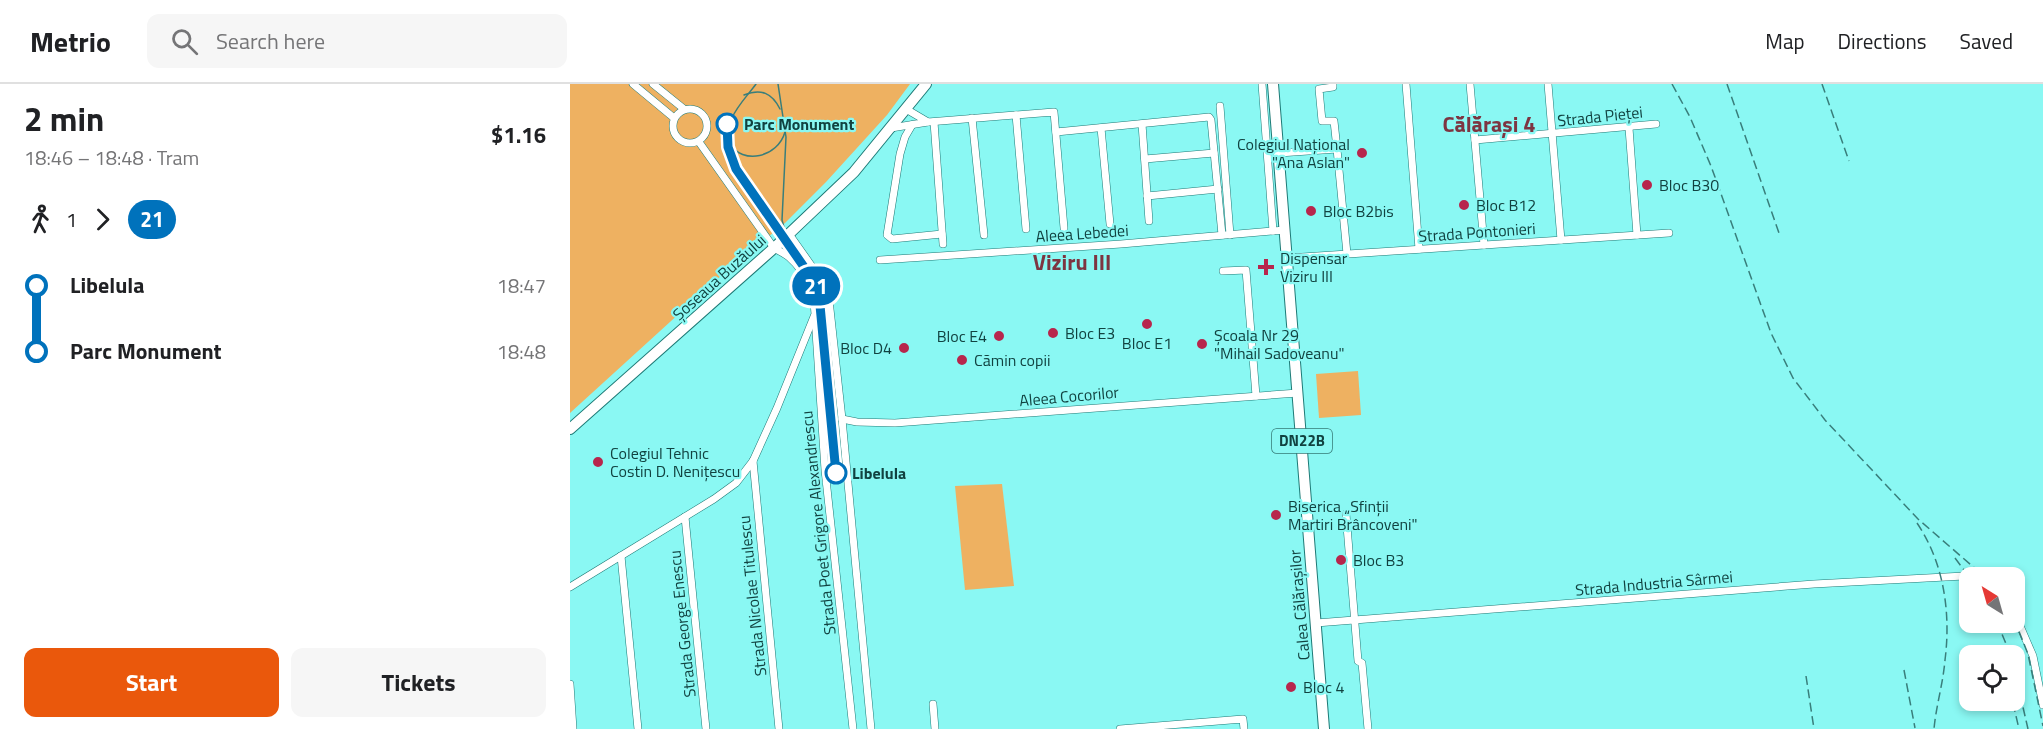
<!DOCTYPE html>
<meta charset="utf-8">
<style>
:root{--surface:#fff;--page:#f6f6f6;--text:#202124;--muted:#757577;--line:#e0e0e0;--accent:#ea580c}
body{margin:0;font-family:"Titillium Web",sans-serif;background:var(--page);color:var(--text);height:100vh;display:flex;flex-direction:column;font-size:22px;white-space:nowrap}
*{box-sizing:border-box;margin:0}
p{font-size:20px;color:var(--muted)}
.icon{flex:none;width:33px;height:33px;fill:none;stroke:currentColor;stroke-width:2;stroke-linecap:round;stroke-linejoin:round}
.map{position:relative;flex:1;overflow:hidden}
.side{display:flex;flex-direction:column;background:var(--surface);width:570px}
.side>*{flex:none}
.badge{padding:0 12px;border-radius:20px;font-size:21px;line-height:39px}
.needle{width:39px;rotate:323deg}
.controls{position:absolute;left:1389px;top:483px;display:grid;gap:12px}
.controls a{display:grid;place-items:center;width:66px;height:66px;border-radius:12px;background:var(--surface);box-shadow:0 3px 9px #0003;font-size:30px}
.map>.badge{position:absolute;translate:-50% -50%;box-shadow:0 0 0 3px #fff}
.legs{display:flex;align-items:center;gap:9px;height:66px;padding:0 24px;font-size:20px}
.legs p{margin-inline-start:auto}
.summary{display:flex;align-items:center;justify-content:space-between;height:102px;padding:0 24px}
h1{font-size:33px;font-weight:700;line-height:45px}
.cta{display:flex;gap:12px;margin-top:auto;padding:12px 24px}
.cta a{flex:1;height:69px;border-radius:12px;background:var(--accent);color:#fff;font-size:24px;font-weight:700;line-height:69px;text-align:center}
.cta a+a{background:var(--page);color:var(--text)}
ul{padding:0 24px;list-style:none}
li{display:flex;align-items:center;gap:21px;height:66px;font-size:22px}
li i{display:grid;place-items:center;width:9px;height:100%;margin:0 8px;background:currentColor}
li i::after{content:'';width:15px;height:15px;margin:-8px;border:4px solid;border-radius:50%;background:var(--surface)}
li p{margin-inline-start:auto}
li:first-child i{background:linear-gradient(#0000 50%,currentColor 0)}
li:last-child i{background:linear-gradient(currentColor 50%,#0000 0)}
header{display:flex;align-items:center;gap:36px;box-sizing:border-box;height:84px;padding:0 30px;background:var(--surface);border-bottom:2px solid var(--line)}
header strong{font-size:28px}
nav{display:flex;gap:33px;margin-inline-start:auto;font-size:21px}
.search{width:420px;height:54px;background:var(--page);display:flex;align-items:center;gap:15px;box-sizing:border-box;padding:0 21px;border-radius:12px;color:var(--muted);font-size:22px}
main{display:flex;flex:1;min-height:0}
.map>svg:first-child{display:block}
.green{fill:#eeb161}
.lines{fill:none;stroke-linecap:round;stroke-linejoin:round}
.minor-casing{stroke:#1e7a76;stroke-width:8}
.primary-casing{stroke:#1e7a76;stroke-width:12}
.minor{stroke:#fff;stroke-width:7}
.primary{stroke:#fff;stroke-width:10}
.tram{stroke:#397e7b;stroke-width:1.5}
.rail{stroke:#397e7b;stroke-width:1.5;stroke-dasharray:9 4.5;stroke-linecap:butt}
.line-1-casing{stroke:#fff;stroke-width:14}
.line-1{stroke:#0072bc;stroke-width:9}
.stop-1-dot{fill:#fff;stroke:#0072bc;stroke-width:3}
.poi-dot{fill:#b7264c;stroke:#8af8f3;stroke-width:2}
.labels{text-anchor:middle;stroke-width:4.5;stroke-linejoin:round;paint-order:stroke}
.shield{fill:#8af8f3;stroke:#357976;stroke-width:1.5}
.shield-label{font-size:15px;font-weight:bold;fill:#114240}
.street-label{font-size:16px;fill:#114240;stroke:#8af8f3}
.stop-label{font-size:16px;font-weight:bold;fill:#114240;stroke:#8af8f3;text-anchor:start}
.poi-label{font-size:16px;fill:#114240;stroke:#8af8f3;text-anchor:start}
.district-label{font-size:22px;font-weight:bold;fill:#7d3541;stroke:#8af8f3}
</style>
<header>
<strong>Metrio</strong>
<div class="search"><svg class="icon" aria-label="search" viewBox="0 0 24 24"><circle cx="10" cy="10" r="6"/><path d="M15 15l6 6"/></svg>Search here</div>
<nav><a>Map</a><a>Directions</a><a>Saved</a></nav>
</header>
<main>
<section class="side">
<div class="summary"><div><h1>2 min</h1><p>18:46 – 18:48 · Tram</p></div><b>$1.16</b></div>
<div class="legs"><svg class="icon" aria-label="walk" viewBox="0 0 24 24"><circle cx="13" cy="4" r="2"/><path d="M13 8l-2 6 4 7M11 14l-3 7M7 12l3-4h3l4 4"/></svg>1<svg class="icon" aria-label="forward" viewBox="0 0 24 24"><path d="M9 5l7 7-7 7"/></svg><b class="badge" style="background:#0072bc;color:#fff">21</b></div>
<ul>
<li><i style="color:#0072bc"></i><b>Libelula</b><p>18:47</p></li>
<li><i style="color:#0072bc"></i><b>Parc Monument</b><p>18:48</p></li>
</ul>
<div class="cta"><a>Start</a><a>Tickets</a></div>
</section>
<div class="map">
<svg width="1473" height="645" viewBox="0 0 1473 645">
<rect width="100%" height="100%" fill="#8af8f3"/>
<!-- green -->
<g class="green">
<path d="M 0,0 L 340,0 L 317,31 L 256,98 L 215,139 L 145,197 L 0,329 Z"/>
<path d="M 788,287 L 791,331 L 749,334 L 746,290 Z"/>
<path d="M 432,400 L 444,502 L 395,506 L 385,402 Z"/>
</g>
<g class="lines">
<defs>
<g id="minor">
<path d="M 63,0 L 104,34"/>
<path d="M 83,0 L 114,25"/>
<path d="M 692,0 L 703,147"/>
<path d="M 836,0 L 849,165"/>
<path d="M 900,0 L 914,161"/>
<path d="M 978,0 L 991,156"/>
<path d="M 650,22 L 660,151"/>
<circle cx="120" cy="42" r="17"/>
<path d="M 446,31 L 456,145"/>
<path d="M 402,34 L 414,151"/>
<path d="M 358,38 L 484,28 L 494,144"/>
<path d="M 364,38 L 373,160"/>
<path d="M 572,40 L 579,137"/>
<path d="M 342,41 L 335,53 L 330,70 L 317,151 L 322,155 L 372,150"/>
<path d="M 321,44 L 358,38 L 336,25"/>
<path d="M 531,44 L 540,140"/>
<path d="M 1059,44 L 1067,151"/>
<path d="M 486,48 L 639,33 L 641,36 L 652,151"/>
<path d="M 905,56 L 1086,40"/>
<path d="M 767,65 L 777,170"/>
<path d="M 709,69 L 767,65 L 764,37 L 752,37 L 749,5 L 763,3 L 763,0"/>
<path d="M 575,75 L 644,69"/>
<path d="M 577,112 L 648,105"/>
<path d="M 219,150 L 248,191 L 259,216 L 272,335 L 301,645"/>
<path d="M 717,174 L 1099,149"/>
<path d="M 310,176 L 551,160 L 715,146"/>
<path d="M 653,187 L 676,186 L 686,312"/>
<path d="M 245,232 L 255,386 L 283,645"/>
<path d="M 272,335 L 287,338 L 325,339 L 728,309"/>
<path d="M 183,377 L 209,645"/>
<path d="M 776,430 L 788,577 L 792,579 L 798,645"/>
<path d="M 115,433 L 136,645"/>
<path d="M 51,472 L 68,645"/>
<path d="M 0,503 L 144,415 L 166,399 L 183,377 L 207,324 L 245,230 C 244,210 236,188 220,174 C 216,170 209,167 204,164 L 129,58"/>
<path d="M 1444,528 L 1463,572 L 1473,621"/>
<path d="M 746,539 L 1244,500 L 1413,491 L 1423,494"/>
<path d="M 0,600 L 3,645"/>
<path d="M 363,620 L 365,645"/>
<path d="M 550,645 L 673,635 L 674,645"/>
</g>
<g id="primary">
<path d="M 703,0 L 754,645"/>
<path d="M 0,345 L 204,164 L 284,88 L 356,0"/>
</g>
</defs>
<!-- minor casing -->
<use href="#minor" class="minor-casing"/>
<!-- primary casing -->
<use href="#primary" class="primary-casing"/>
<!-- minor -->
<use href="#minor" class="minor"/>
<!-- primary -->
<use href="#primary" class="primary"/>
<!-- tram -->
<g class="tram">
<path d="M 186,0 C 178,11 167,22 162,34 C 146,70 197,125 217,152"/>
<path d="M 208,0 L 216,53 L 212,136 L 215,147"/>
<path d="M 174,11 C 191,4 202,9 210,25"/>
<path d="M 159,59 C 173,82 208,73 215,48"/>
</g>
<!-- rail -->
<g class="rail">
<path d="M 1102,0 L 1120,33 L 1141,82 L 1201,249 L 1223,294 L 1255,336 L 1348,435 L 1416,494"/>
<path d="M 1157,0 L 1209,149"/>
<path d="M 1252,0 L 1279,77"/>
<path d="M 1347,439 C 1374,479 1381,529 1375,576 C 1373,600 1366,622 1364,645"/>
<path d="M 1385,474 L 1400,494"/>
<path d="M 1444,535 L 1458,570 L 1473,642"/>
<path d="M 1427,538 L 1441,572"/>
<path d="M 1444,584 L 1458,645"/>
<path d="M 1334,586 L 1345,644"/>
<path d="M 1236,592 L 1244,645"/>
<path d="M 1443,619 L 1449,645"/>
</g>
</g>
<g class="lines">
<defs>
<path id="line-1" d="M 157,40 L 158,63 L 166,85 L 241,193 L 249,211 L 266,389"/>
</defs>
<!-- line-1 casing -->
<use href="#line-1" class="line-1-casing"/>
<!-- line-1 -->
<use href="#line-1" class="line-1"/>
</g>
<!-- markers -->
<g class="stop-1-dot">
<circle cx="157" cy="40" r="10"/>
<circle cx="266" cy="389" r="10"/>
</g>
<g class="poi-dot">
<circle cx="792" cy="69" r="6"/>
<circle cx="1077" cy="101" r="6"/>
<circle cx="894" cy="121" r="6"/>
<circle cx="741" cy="127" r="6"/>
<path d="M693 174h6v6h6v6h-6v6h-6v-6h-6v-6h6z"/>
<circle cx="577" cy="240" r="6"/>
<circle cx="483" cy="249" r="6"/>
<circle cx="429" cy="252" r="6"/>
<circle cx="632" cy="260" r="6"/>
<circle cx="334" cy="264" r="6"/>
<circle cx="392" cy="276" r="6"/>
<circle cx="28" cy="378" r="6"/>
<circle cx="706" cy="431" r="6"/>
<circle cx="771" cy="476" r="6"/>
<circle cx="721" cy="603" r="6"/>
</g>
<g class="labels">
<!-- shield labels -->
<rect class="shield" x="702" y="345" width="60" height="24" rx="4.5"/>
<g class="shield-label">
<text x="732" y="362">DN22B</text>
</g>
<!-- street labels -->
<g class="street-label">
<text transform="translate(1030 32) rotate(-6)" y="6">Strada Pieței</text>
<text transform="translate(907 148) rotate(-4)" y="6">Strada Pontonieri</text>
<text transform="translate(512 149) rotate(-4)" y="6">Aleea Lebedei</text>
<text transform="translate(149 193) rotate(-42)" y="6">Șoseaua Buzăului</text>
<text transform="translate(499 312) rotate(-5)" y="6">Aleea Cocorilor</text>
<text transform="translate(248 439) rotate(-96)" y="6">Strada Poet Grigore Alexandrescu</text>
<text transform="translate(1084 499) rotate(-5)" y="6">Strada Industria Sârmei</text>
<text transform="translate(182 512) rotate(-96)" y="6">Strada Nicolae Titulescu</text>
<text transform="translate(729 521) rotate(-95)" y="6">Calea Călărașilor</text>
<text transform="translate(112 540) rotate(-96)" y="6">Strada George Enescu</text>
</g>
<!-- stop labels -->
<g class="stop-label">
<text x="174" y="46">Parc Monument</text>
<text x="282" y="395">Libelula</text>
</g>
<!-- poi labels -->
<g class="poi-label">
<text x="780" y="66" text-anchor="end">Colegiul Național<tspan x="780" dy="18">"Ana Aslan"</tspan></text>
<text x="1089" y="107">Bloc B30</text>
<text x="906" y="127">Bloc B12</text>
<text x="753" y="133">Bloc B2bis</text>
<text x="710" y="180">Dispensar<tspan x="710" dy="18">Viziru III</tspan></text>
<text x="495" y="255">Bloc E3</text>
<text x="644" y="257">Școala Nr 29<tspan x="644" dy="18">"Mihail Sadoveanu"</tspan></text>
<text x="417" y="258" text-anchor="end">Bloc E4</text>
<text x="577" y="265" text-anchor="middle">Bloc E1</text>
<text x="322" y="270" text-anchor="end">Bloc D4</text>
<text x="404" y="282">Cămin copii</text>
<text x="40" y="375">Colegiul Tehnic<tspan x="40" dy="18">Costin D. Nenițescu</tspan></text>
<text x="718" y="428">Biserica „Sfinții<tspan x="718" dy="18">Martiri Brâncoveni"</tspan></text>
<text x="783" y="482">Bloc B3</text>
<text x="733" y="609">Bloc 4</text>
</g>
<!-- district labels -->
<g class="district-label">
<text x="919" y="48">Călărași 4</text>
<text x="502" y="186">Viziru III</text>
</g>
</g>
</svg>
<div class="controls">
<a><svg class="needle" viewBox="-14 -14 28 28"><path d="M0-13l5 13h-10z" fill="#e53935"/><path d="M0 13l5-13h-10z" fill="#757577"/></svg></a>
<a><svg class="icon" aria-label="locate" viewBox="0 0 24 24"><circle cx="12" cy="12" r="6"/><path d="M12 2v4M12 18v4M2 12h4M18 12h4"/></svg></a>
</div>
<b class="badge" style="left:246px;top:202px;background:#0072bc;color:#fff">21</b>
</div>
</main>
